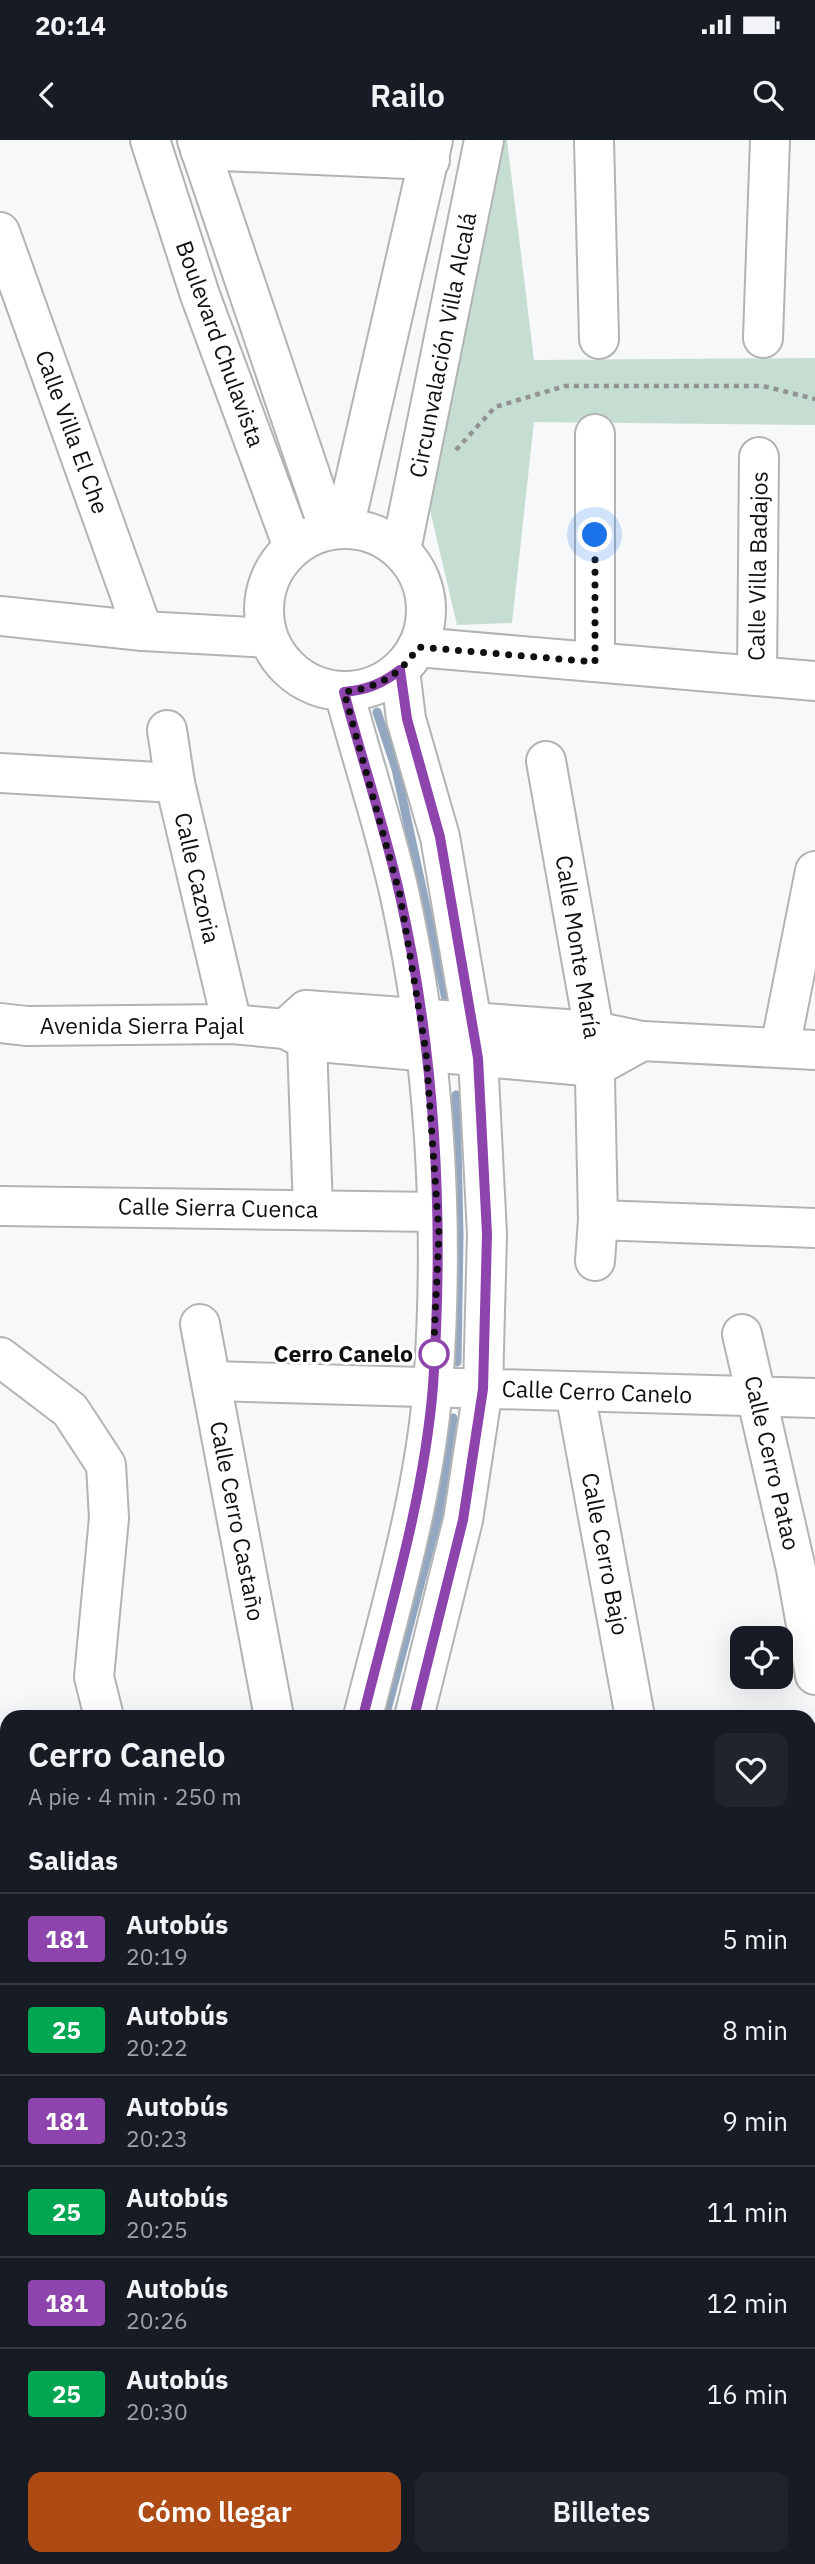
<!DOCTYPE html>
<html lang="es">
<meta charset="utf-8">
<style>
:root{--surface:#171b24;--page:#20242c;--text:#f1f3f6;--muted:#9ea1a6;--line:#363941;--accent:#ae4b14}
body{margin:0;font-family:"IBM Plex Sans",sans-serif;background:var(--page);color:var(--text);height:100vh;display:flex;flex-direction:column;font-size:26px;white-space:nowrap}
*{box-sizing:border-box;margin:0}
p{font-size:23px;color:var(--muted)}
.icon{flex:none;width:38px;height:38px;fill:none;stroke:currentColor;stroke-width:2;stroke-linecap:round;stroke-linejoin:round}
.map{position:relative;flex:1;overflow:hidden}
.drawer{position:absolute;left:0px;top:1570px;width:816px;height:856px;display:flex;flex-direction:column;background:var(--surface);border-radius:21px 21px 0 0;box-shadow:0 7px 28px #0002}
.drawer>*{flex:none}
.badge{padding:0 14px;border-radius:5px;font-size:24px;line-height:46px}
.tools{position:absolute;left:730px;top:1486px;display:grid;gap:14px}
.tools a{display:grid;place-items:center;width:63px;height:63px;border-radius:14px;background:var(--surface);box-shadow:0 7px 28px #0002;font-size:35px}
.you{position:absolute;width:35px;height:35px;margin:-18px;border:5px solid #fff;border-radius:50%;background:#1a73e8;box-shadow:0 0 0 10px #1a73e833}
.map>.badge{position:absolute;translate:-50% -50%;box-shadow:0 0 0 4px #fff}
h2{padding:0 28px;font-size:26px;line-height:63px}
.round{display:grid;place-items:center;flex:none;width:74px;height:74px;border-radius:14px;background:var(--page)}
.summary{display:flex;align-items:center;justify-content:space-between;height:119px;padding:0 28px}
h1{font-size:33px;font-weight:600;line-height:52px}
.primary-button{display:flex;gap:14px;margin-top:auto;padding:14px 28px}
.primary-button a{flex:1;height:80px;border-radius:14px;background:var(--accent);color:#fff;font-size:28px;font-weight:600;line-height:80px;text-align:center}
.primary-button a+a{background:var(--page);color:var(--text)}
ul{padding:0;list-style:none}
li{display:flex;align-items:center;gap:21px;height:91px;padding:0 28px;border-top:2px solid var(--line)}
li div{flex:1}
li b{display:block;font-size:26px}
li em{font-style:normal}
li .badge{min-width:77px;font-weight:700;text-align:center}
.status{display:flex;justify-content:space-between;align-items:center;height:49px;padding:0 35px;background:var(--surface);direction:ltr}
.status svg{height:19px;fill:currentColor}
header{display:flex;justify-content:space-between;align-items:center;height:91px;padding:0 28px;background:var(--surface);font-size:32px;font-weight:600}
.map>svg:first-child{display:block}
.green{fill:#c6ddd2}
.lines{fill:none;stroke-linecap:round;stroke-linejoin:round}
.stream{stroke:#93a8c0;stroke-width:9}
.minor-casing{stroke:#b2b3b4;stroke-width:42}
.path{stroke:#919293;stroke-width:4.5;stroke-dasharray:5 5;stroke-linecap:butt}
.minor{stroke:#fff;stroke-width:38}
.line-casing{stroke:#fff;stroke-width:16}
.line{stroke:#8e44ad;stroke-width:10}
.walk{stroke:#101010;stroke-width:7;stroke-dasharray:0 12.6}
.stop-dot{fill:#fff;stroke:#8e44ad;stroke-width:3.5}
.labels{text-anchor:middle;stroke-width:6;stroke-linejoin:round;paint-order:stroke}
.street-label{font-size:23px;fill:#101010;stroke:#fff}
.stop-label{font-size:23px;font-weight:bold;fill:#101010;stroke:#fff;text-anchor:end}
</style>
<div class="status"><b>20:14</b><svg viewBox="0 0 49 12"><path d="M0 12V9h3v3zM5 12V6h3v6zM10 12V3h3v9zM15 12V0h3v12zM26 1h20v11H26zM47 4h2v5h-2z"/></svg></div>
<header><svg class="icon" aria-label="back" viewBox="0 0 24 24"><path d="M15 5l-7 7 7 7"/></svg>Railo<svg class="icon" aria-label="search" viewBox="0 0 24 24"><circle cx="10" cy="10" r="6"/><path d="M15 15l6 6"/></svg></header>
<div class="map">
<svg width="815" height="2424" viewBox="0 0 815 2424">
<rect width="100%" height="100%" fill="#f7f8f9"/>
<!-- green -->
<path class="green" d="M 500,0 L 507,0 L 534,220 L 815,218 L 815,285 L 534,282 L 512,483 L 457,485 L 430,370 Z"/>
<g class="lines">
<!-- stream -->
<g class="stream">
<path d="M 377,572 L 396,629 L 446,859"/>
<path d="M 456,955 L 459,1096 L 457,1222"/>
<path d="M 385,1577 L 438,1377 L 453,1278"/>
</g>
<defs>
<g id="minor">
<path d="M 150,0 L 200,155 L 293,407"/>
<path d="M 197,0 L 329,390"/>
<path d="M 594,0 L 599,199"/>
<path d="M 200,10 L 430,20"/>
<path d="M 0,92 L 143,491"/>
<path d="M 763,198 L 770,0"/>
<path d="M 344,388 L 433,0"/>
<circle cx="345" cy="470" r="81"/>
<path d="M 401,410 L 484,0"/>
<path d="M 0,476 L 143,491 L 268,498"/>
<path d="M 417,507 L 815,541"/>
<path d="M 595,522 L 595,294"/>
<path d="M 400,530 L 406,579 L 440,697 L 478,918 L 487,1094 L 483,1249 L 463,1380 L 414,1577"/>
<path d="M 757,536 L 759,317"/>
<path d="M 344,552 C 362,620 385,688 400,756 C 435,915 445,1084 433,1246 C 424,1358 390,1468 363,1577"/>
<path d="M 167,590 L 175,643 L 232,884"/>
<path d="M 546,621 L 594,891 L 598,1080 L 595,1121"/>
<path d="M 0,633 L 175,643"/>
<path d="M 306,875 L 313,1069"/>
<path d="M 0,883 L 27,886 L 232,884 L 285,889 L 308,901 L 595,927 L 642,901"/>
<path d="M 285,889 L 306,870 L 594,891 L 642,901 L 815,910"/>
<path d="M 780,908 L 815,731"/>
<path d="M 0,1066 L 436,1072"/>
<path d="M 598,1080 L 815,1088"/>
<path d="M 200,1184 L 274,1577"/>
<path d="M 742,1194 L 796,1429 L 815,1535"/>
<path d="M 0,1217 L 70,1270 L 106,1325 L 109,1378 L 94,1537 L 104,1577"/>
<path d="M 211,1241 L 815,1258"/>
<path d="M 575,1252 L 635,1577"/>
<path d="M 808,1603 L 815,1603"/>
<path d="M 808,2178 L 815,2179"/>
<path d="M 171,2424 L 172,2418"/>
<path d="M 224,2424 L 224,2418"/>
<path d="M 323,2424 L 323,2418"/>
<path d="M 671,2424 L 671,2418"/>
</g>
</defs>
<!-- minor casing -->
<use href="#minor" class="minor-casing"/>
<!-- path -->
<path class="path" d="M 456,310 L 495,267 L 565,246 L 763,246 L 815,259"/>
<!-- minor -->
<use href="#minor" class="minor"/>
</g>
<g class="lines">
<defs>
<path id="line" d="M 363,1577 C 390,1468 424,1358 433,1246 C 444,1084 436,915 400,756 C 385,688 362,620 344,552 C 366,550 382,544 400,530 L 407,579 L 440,697 L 478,918 L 487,1094 L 483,1249 L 463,1380 L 414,1577"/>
</defs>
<!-- line casing -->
<use href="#line" class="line-casing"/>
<!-- line -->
<use href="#line" class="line"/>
<!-- walk -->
<path class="walk" d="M 434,1214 L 433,1222 L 439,1094 L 426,912 L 400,755 L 344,552 C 377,548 400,536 418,507 L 595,522 L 595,395"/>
</g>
<!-- markers -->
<circle class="stop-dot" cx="434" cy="1214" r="14"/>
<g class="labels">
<!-- street labels -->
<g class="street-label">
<text transform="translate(220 204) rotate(70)" y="8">Boulevard Chulavista</text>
<text transform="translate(443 205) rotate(-79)" y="8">Circunvalación Villa Alcalá</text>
<text transform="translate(72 292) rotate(70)" y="8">Calle Villa El Che</text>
<text transform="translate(758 426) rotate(-89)" y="8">Calle Villa Badajos</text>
<text transform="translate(197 738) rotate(77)" y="8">Calle Cazoria</text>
<text transform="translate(578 807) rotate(81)" y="8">Calle Monte María</text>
<text x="142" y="894">Avenida Sierra Pajal</text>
<text transform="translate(218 1068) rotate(1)" y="8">Calle Sierra Cuenca</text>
<text transform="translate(597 1252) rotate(2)" y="8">Calle Cerro Canelo</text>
<text transform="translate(772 1323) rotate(77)" y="8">Calle Cerro Patao</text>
<text transform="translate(237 1381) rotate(79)" y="8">Calle Cerro Castaño</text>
<text transform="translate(605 1414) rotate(79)" y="8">Calle Cerro Bajo</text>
</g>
<!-- stop labels -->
<g class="stop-label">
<text x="413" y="1222">Cerro Canelo</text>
</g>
</g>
</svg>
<div class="tools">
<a><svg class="icon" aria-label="locate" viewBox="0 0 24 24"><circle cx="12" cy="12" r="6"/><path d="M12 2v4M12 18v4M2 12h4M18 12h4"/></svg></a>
</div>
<div class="you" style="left:595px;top:395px"></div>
<section class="drawer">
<div class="summary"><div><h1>Cerro Canelo</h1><p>A pie · 4 min · 250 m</p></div><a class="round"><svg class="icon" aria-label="heart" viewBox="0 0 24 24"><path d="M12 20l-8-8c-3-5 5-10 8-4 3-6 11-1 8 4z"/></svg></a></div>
<h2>Salidas</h2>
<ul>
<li><span class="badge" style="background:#8e44ad;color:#fff">181</span><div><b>Autobús</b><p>20:19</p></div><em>5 min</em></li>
<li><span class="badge" style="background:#00a651;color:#fff">25</span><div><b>Autobús</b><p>20:22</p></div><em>8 min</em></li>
<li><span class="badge" style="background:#8e44ad;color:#fff">181</span><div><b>Autobús</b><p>20:23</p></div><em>9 min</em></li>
<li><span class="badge" style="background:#00a651;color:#fff">25</span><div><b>Autobús</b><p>20:25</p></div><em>11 min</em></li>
<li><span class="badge" style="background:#8e44ad;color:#fff">181</span><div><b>Autobús</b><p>20:26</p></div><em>12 min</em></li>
<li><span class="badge" style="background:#00a651;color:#fff">25</span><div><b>Autobús</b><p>20:30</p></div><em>16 min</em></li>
</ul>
<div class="primary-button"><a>Cómo llegar</a><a>Billetes</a></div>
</section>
</div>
